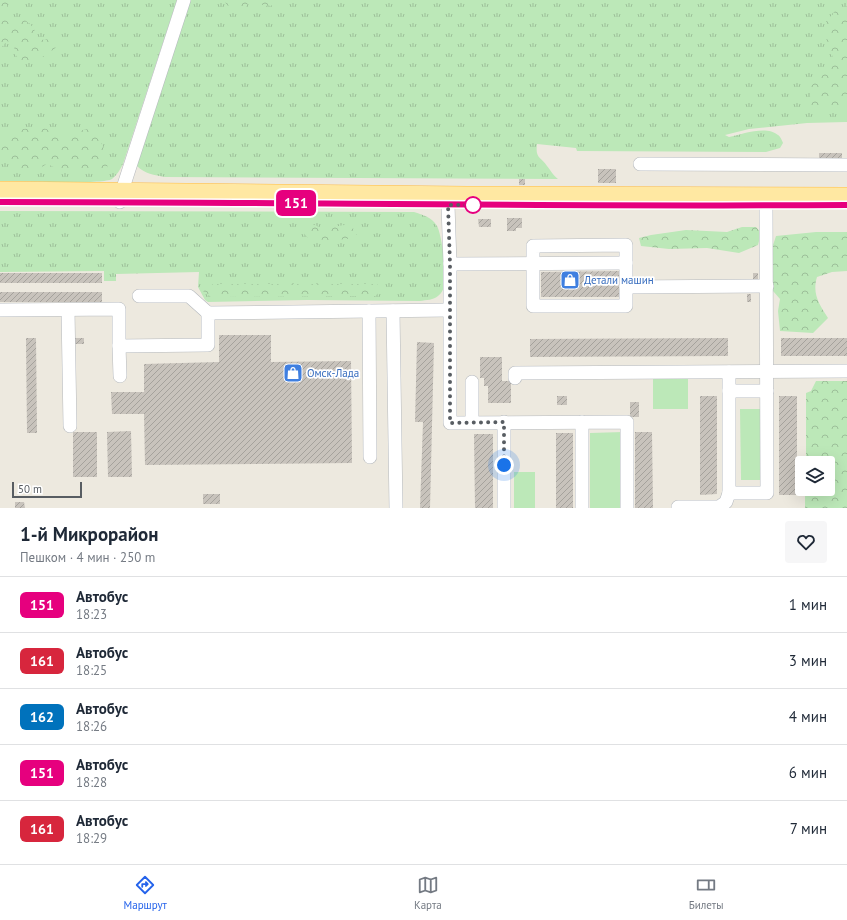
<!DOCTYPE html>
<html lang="ru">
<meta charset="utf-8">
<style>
:root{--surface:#fff;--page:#f6f6f7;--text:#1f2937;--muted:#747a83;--line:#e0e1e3;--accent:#2563eb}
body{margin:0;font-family:"PT Sans",sans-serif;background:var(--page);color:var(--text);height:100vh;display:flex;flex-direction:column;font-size:15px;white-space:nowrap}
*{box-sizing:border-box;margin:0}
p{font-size:13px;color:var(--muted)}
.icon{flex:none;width:22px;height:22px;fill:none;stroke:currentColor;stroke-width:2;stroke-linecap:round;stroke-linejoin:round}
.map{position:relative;height:508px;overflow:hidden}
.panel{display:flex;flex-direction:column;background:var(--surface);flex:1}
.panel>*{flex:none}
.badge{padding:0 8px;border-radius:6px;font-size:14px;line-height:26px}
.controls{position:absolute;left:795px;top:456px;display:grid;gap:8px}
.controls a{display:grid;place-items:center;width:40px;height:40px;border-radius:4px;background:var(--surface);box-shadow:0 4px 16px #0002;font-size:20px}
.scale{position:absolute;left:12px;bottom:10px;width:70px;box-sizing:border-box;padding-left:4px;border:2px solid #585d62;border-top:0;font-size:11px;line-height:14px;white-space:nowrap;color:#585d62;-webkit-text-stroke:3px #fff;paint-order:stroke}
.you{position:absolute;width:20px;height:20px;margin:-10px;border:3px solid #fff;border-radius:50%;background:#1a73e8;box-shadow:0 0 0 6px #1a73e833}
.map>.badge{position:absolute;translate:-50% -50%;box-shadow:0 0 0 2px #fff}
.round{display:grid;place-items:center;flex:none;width:42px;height:42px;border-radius:4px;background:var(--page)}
.head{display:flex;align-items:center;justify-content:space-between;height:68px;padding:0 20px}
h1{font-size:19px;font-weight:600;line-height:30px}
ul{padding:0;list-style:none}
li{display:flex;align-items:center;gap:12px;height:56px;padding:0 20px;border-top:1px solid var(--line)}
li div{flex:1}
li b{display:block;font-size:15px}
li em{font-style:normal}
li .badge{min-width:44px;font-weight:700;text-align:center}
.menu{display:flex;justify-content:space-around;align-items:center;height:56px;border-top:1px solid var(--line);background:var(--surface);font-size:11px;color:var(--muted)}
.menu a{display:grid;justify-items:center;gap:2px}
.menu .on{color:var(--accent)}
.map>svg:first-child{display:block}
.grass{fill:url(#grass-tufts)}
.forest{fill:url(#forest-crowns)}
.green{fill:#bce8b8}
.building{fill:url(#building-hatch)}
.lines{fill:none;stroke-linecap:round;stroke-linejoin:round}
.minor-casing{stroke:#b5b9be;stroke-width:14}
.major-casing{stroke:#ffbc46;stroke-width:18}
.minor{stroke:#fff;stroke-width:13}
.major{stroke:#ffe8a2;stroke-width:17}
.line-casing{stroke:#fff;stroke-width:9}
.line{stroke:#e6007e;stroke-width:6}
.walk{stroke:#585d62;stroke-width:4;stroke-dasharray:0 7.2}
.stop-dot{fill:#fff;stroke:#e6007e;stroke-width:2}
.labels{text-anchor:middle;stroke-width:3.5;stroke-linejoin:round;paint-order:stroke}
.shop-label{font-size:11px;fill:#366cbe;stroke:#fff;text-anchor:start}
</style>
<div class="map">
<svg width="847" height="508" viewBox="0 0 847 508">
<defs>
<pattern id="grass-tufts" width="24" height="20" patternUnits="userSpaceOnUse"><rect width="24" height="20" fill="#bce8b8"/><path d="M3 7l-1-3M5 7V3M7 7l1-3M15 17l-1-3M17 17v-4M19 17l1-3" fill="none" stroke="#9cbf99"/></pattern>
<pattern id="forest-crowns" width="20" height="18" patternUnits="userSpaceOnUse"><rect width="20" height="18" fill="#bce8b8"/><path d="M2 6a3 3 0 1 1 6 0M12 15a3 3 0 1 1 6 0" fill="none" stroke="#9cbf99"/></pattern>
<pattern id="building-hatch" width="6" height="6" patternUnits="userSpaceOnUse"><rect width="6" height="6" fill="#c8c3bc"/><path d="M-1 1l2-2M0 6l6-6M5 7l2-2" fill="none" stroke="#a5a29c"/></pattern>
</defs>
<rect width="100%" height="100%" fill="#ede9df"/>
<!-- grass -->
<g class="grass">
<path d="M 0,0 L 177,0 L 123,164 C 120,170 117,175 112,179 C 102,185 18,181 0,181 Z"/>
<path d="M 187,0 L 847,0 L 847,122 L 807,123 L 749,129 L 725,135 L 729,137 C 742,134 767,125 778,135 C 780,136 782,140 783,143 L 780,148 L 766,152 L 577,151 L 576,148 L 537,144 C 535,159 541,156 547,166 C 551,171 553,175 558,179 L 165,177 C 154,175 145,174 137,166 Z"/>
<path d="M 0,211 L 414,212 C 423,215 432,217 437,226 C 442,235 447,275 444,285 C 444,289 441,294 438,296 C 434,300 426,300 420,301 L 307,300 L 208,302 L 205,300 L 198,287 L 199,272 L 116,274 L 116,281 L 104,281 L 104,271 L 0,272 Z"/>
</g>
<!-- forest -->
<g class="forest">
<path d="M 0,0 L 11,0 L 5,10 L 0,10 Z"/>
<path d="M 224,0 L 249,0 L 244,12 C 235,11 228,9 224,0 Z"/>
<path d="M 258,0 L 274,0 L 276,5 L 267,6 L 259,4 Z"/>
<path d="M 847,7 L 847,108 L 809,109 L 811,86 L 835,63 L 826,38 L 825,23 L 835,11 Z"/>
<path d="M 0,17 L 10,23 L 25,20 L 34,28 L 36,38 L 44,40 L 56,37 L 61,43 C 48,55 39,60 22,63 L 15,54 L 14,45 L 7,41 L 0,49 Z"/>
<path d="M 38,126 L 57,133 L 69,133 L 88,129 L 100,141 L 109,158 L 107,168 L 91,174 L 58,169 L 47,164 L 29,174 L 22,173 L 10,162 L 0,162 L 0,134 Z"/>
<path d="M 315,225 L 322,229 L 344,225 L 354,229 L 357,237 C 341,241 324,241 308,238 L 301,230 L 303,226 Z"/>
<path d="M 742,227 L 756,227 L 761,233 L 758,245 L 739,253 L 707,248 L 669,249 L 641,246 L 639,238 L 651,235 L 686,230 L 727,232 Z"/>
<path d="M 816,232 L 847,232 L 847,271 L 832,272 L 817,277 C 812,294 819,304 828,318 L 813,333 L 780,331 L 778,311 L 780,299 L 773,291 L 772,248 L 776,236 Z"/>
<path d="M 213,284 L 377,284 L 382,290 L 375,296 L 211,297 L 203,291 Z"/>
<path d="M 816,381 L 847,381 L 847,508 L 805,508 L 805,489 L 828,489 L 828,463 L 806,463 L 806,393 L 811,391 Z"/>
</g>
<!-- green -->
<g class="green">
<rect x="653" y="376" width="35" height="33"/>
<path d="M 740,409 L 760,409 L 760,480 L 741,480 Z"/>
<path d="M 623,432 L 623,508 L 590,508 L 590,433 Z"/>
<rect x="514" y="472" width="21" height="36"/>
</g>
<!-- building -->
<g class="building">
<rect x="819" y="153" width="23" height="9"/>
<rect x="598" y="169" width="18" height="14"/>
<rect x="519" y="179" width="6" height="6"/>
<path d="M 507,218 L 522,218 L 522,228 L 516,228 L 516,231 L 507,231 Z"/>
<path d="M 478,219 L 491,219 L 491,227 L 479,227 Z"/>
<path d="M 619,271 L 619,297 L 541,297 L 541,272 Z"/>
<rect x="0" y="273" width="102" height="10"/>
<rect x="753" y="273" width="5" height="6"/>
<rect x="0" y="292" width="102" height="10"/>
<rect x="747" y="294" width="4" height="8"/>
<path d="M 219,335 L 271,335 L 271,362 L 351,361 L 352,463 L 145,465 L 144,414 L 112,414 L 111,392 L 144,392 L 144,364 L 219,362 Z"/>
<path d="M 26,338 L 36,338 L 37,433 L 27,433 Z"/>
<rect x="72" y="338" width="12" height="6"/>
<path d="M 728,338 L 728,356 L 530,357 L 530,339 Z"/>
<rect x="781" y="338" width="66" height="18"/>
<path d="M 417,342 L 434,343 L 430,508 L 420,508 L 423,422 L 415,422 Z"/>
<path d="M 480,357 L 502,357 L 502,381 L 511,381 L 511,403 L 488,403 L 488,386 L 484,386 L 484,378 L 480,378 Z"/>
<rect x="557" y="396" width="10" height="9"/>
<path d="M 700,396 L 717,396 L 717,494 L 700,495 Z"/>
<rect x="779" y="396" width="18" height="99"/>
<rect x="630" y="402" width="9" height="15"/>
<path d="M 131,431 L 132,477 L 108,477 L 107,432 Z"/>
<rect x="73" y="432" width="24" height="45"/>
<path d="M 635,432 L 652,432 L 653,508 L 635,508 Z"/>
<rect x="556" y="433" width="17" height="75"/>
<path d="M 474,434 L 493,434 L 493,508 L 475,508 Z"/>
<rect x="203" y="494" width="17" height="10"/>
<path d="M 15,502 L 24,502 L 25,508 L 15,508 Z"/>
</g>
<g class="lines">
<defs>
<g id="minor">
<path d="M 640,164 L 847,165"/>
<path d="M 120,202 L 122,191 L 184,0"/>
<path d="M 448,205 L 450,264 L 450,423 L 627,422 L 627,508"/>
<path d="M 626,245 L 626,306 L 533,306 L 533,246 Z"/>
<path d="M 450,264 L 626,263"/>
<path d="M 626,287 L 767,286"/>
<path d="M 139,296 L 189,296 L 208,313"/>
<path d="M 0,310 L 119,309 L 119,346 L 208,345 L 208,313 L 449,310"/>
<path d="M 68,310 L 70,426"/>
<path d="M 369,311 L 370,457"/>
<path d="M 393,311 L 396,508"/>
<path d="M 119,346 L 120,376"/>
<path d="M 515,378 L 515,373 L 847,371"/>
<path d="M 472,382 L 472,422"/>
<path d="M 729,391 L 767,391"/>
<path d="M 504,422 L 504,508"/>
<path d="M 582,422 L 582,508"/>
<path d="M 729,493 L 767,493 L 766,205"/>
<path d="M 678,508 L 678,507 L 719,507 L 726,502 L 729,493 L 729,372"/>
</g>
<path id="major" d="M 0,190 L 467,195 L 847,196"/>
</defs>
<!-- minor casing -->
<use href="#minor" class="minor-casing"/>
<!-- major casing -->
<use href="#major" class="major-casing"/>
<!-- minor -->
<use href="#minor" class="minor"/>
<!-- major -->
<use href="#major" class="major"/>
</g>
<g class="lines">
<defs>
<path id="line" d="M 0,202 C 282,202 565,207 847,205"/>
</defs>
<!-- line casing -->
<use href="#line" class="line-casing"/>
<!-- line -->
<use href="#line" class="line"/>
<!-- walk -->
<path class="walk" d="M 473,205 L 480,205 L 448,205 L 450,264 L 450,423 L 504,422 L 504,465"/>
</g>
<!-- icons -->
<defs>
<symbol id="shop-square" viewBox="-11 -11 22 22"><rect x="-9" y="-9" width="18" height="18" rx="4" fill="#3f7fe0" stroke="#fff"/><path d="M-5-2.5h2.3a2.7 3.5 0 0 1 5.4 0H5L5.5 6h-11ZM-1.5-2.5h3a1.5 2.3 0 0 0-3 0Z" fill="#fff"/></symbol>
</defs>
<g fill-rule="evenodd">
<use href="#shop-square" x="559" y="269" width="22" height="22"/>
<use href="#shop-square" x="282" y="362" width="22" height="22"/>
</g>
<!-- markers -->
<circle class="stop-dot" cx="473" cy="205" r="8"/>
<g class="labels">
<!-- shop labels -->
<g class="shop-label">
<text x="584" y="284">Детали машин</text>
<text x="307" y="377">Омск-Лада</text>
</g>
</g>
</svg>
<div class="controls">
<a><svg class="icon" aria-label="layers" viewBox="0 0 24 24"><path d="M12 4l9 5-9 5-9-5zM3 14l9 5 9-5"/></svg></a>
</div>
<div class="scale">50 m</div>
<div class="you" style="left:504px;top:465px"></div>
<b class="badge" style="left:296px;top:203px;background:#e6007e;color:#fff">151</b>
</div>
<section class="panel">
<div class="head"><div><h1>1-й Микрорайон</h1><p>Пешком · 4 мин · 250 m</p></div><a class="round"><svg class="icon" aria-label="heart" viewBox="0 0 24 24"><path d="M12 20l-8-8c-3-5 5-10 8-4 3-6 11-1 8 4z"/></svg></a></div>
<ul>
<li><span class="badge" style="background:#e6007e;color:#fff">151</span><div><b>Автобус</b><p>18:23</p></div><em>1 мин</em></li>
<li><span class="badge" style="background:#d7263d;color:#fff">161</span><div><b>Автобус</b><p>18:25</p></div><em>3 мин</em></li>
<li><span class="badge" style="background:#0072bc;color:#fff">162</span><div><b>Автобус</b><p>18:26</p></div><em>4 мин</em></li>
<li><span class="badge" style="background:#e6007e;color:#fff">151</span><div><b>Автобус</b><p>18:28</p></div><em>6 мин</em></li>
<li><span class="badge" style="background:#d7263d;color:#fff">161</span><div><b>Автобус</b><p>18:29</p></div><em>7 мин</em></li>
</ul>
</section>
<nav class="menu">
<a class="on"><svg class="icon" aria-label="directions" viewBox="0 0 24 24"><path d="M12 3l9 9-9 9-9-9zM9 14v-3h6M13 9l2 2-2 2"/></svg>Маршрут</a>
<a><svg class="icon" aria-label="map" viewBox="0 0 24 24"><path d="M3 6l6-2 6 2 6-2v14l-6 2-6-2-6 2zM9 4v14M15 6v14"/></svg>Карта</a>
<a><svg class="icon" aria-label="tickets" viewBox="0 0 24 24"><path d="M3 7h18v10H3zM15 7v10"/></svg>Билеты</a>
</nav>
